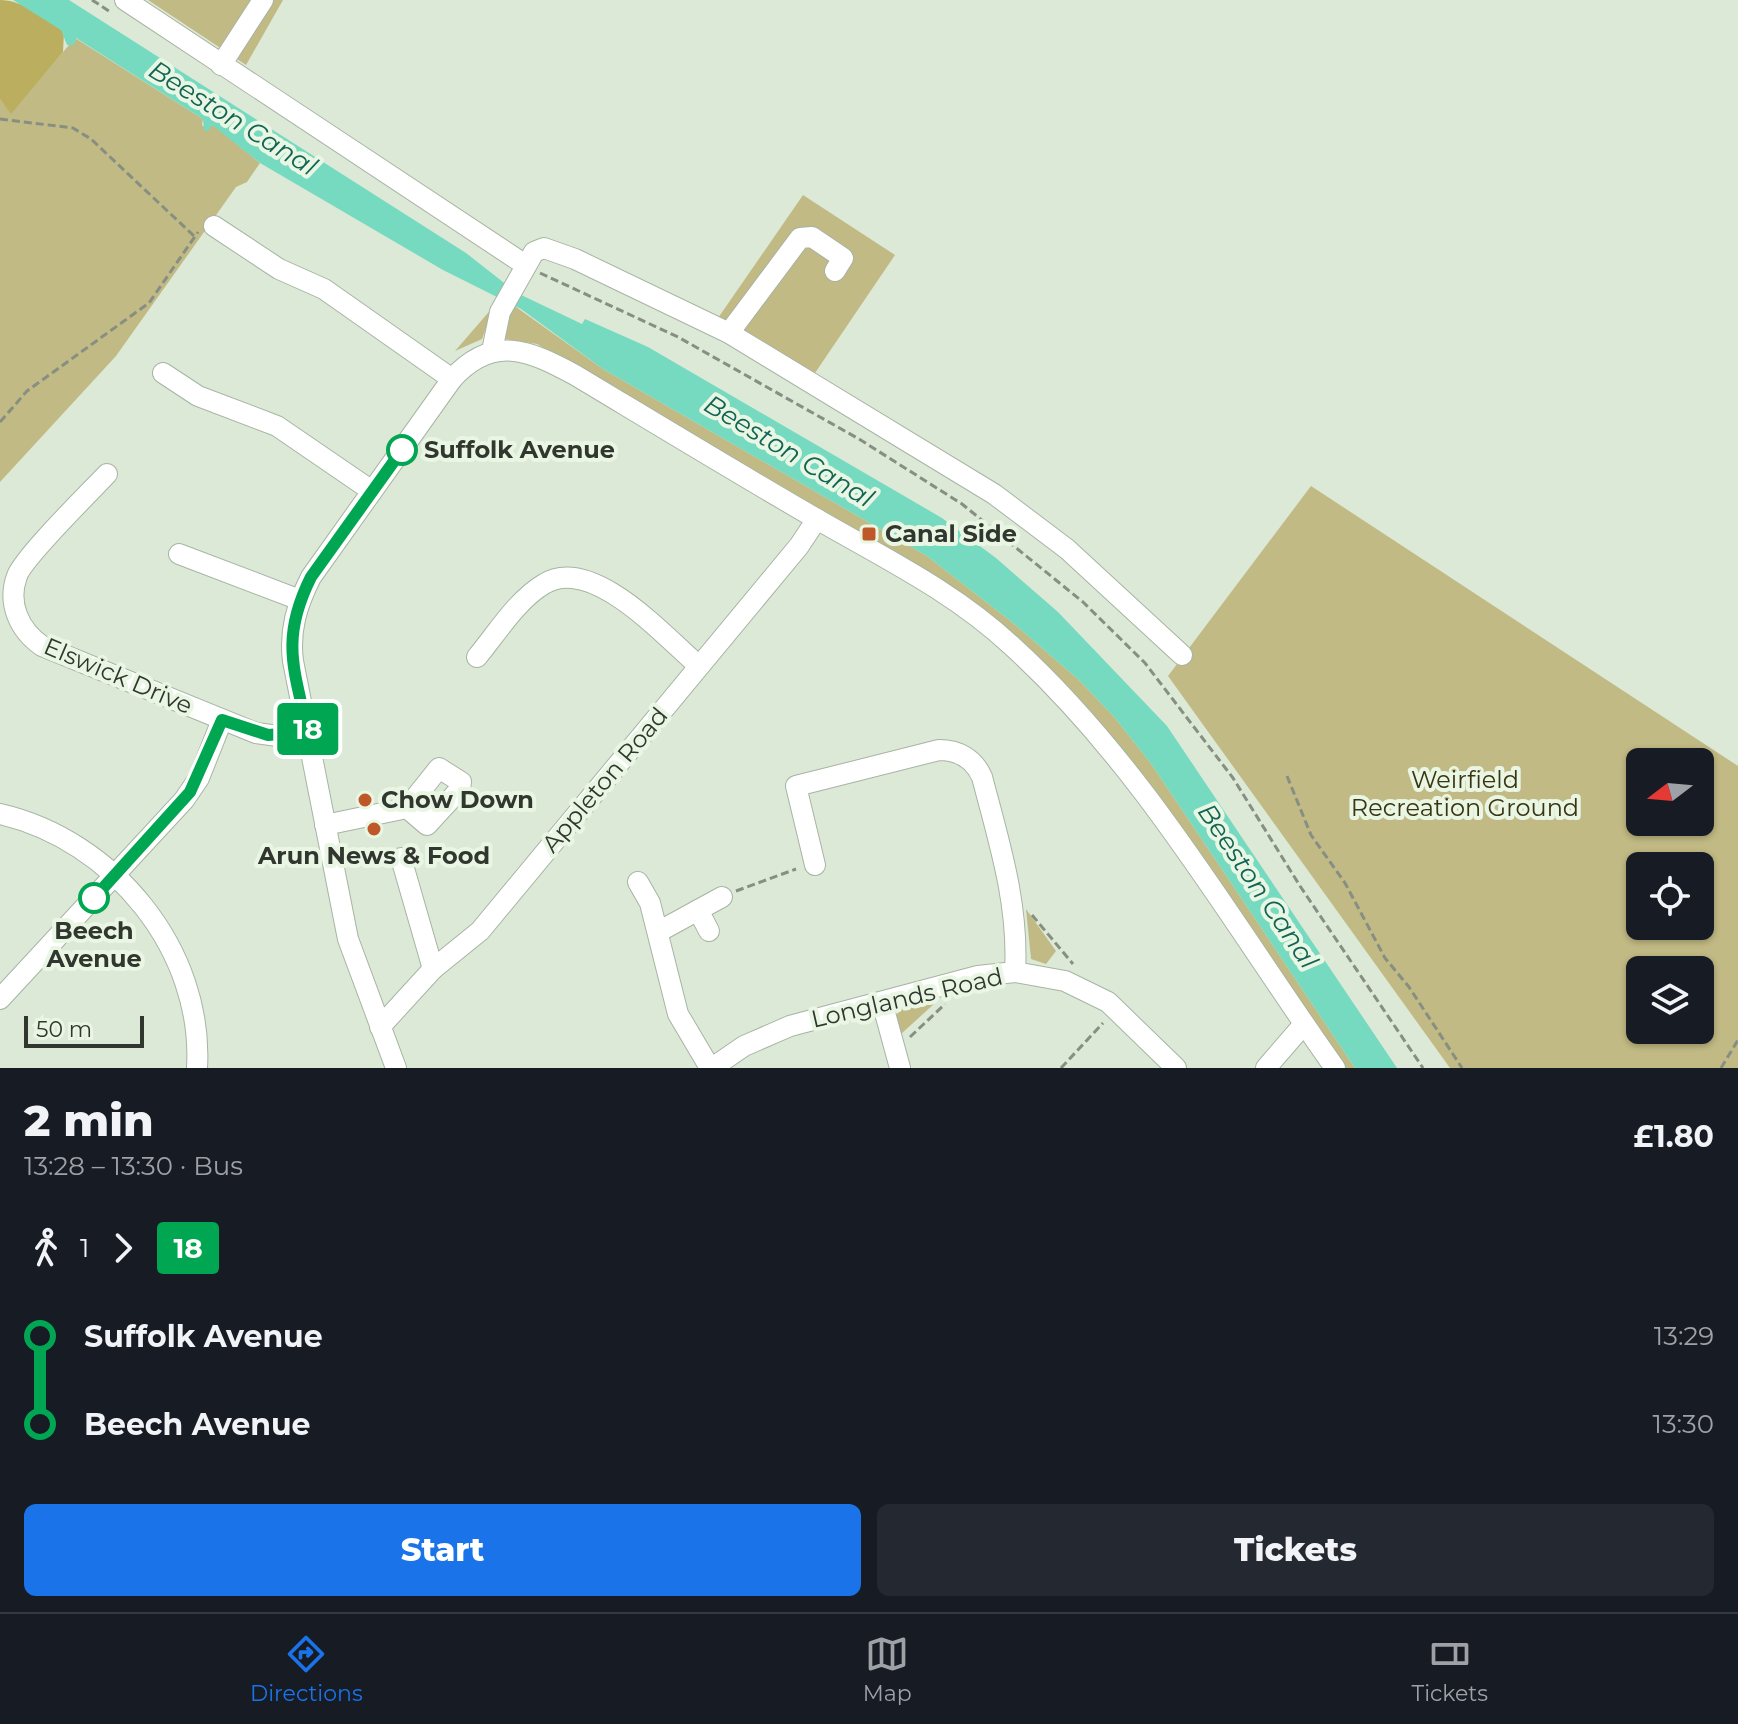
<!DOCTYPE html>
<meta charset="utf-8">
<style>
:root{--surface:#171b24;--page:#242831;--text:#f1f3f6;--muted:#9ea1a6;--line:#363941;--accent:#1a73e8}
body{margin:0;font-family:Montserrat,sans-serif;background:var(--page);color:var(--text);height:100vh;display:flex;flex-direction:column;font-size:30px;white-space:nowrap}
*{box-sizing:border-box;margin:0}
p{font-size:26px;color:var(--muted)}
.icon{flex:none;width:44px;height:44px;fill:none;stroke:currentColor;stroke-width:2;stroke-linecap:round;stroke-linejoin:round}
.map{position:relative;height:1068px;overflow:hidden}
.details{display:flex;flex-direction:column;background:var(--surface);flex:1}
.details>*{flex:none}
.badge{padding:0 16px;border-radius:6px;font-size:28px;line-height:52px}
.needle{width:52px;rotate:254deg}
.fabs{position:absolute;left:1626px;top:748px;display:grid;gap:16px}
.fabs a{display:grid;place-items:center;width:88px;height:88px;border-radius:12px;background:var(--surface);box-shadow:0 2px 6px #0004;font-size:40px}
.scale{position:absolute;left:24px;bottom:20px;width:120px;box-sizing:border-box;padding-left:8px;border:4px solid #31362f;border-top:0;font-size:22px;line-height:28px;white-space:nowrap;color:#31362f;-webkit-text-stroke:6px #e9f6e4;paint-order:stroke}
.map>.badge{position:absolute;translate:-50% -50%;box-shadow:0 0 0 4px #fff}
.legs{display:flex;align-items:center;gap:12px;height:88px;padding:0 24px;font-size:26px}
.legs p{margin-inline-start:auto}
.overview{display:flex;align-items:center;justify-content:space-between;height:136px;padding:0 24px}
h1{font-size:44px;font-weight:800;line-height:60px}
.cta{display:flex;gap:16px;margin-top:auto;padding:16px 24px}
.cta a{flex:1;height:92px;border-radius:12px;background:var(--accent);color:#fff;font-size:32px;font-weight:800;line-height:92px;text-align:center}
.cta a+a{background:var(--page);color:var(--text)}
ul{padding:0 24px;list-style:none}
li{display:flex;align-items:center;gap:28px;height:88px;font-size:30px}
li i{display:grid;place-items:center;width:12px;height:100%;margin:0 10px;background:currentColor}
li i::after{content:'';width:20px;height:20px;margin:-10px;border:6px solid;border-radius:50%;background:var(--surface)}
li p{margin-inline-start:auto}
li:first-child i{background:linear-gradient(#0000 50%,currentColor 0)}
li:last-child i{background:linear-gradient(currentColor 50%,#0000 0)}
.dock{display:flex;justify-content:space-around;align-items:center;height:112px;border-top:2px solid var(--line);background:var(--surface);font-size:22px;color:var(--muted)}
.dock a{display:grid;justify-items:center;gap:4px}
.dock .active{color:var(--accent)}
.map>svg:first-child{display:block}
.green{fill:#c2ba84;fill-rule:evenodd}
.forest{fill:#bbae5f}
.water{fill:#75dac0}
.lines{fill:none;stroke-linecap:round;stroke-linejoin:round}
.minor-casing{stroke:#a7b4a3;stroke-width:22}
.path{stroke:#868f82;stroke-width:3;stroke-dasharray:8 4;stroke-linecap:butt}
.minor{stroke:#fff;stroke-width:20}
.line-1-casing{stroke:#fff;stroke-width:18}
.line-1{stroke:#00a651;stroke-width:12}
.stop-1-dot{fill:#fff;stroke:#00a651;stroke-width:4}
.poi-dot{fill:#be5828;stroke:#e9f6e4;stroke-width:3}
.labels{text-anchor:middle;stroke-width:8;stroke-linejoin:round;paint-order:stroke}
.stop-label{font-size:24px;font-weight:bold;fill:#31362f;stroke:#e9f6e4;text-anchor:start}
.poi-label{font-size:24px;font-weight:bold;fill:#31362f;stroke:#e9f6e4;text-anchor:start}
.street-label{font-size:24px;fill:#31362f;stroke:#e9f6e4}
.park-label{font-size:24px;fill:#3a3411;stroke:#e9f6e4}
.water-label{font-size:26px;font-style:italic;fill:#126454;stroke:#e9f6e4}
</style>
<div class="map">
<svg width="1738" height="1068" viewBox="0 0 1738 1068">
<rect width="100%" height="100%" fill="#dce9d7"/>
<!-- green -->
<g class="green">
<path d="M 148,0 L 283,0 L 246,65 Z"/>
<path d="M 75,38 L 203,119 L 202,125 L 208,130 L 212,124 L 260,163 L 247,182 L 236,187 L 116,356 L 0,482 L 0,99 L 11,113 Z"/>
<path d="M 803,195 L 895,255 L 815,373 L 716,321 Z"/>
<path d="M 509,302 L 603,369 L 927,556 L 1013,623 L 1080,681 L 1115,718 L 1152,765 L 1355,1068 L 1345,1068 L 1160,806 L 930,573 L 537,344 L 505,339 Z"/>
<path d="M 494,306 L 482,339 L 455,351 Z"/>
<path d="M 1311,486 L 1738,766 L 1738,1068 L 1450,1068 L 1168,676 ZM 1640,762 L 1700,762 L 1700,822 L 1640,822 ZM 1640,866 L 1700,866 L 1700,926 L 1640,926 ZM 1640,970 L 1700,970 L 1700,1030 L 1640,1030 Z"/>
<path d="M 1026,909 L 1056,951 L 1046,964 L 1031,959 Z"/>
<path d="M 928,997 L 934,1004 L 901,1034 L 894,1019 L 904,1004 Z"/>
</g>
<!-- forest -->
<path class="forest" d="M 0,0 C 23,0 46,19 64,32 L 63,52 L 11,114 L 0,99 Z"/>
<!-- water -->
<path class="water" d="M 13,0 L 69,0 L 466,253 L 517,293 L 582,324 L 585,319 L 648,347 L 942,518 L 996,558 L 1058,612 L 1167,726 L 1397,1068 L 1355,1068 L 1152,765 L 1115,718 L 1080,681 L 1013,623 L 927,556 L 603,369 L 521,309 L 443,270 L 260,163 L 212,125 L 208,131 L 204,130 L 203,119 L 76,38 L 74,45 L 67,45 L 61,30 Z"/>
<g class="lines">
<defs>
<g id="minor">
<path d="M 125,0 L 524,264"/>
<path d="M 221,65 L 263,0"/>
<path d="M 214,226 L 279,269 L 324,289 L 452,379"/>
<path d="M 729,333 L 800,238 L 812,237 L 843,258 L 835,271"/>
<path d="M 492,351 L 500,312 L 534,252 L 544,248 L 575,259 L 729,333 L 994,494 L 1067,549 L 1182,655"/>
<path d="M 163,373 L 198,396 L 277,426 L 372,491"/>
<path d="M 107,474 C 90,492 23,558 17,576 C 7,603 19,630 42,646 L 256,733 L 278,736 L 308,732"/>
<path d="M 179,554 L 300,600"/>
<path d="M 477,657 C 497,633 517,600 544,584 C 592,554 665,637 699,666"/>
<path d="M 0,814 C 113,840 204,950 197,1068"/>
<path d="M 325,825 L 407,808 L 427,825 L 460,789 L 461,782 L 439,768 L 407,808"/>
<path d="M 401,858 L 433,969"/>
<path d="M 815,865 L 796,786 L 939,750 C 959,750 974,759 982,777 C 999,842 1019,904 1015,972"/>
<path d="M 638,882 L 650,903 L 678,1014 L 710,1068"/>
<path d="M 698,910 L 709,931"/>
<path d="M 658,932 L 722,897"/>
<path d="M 0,999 L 184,800 L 199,778 L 222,720"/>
<path d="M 882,1002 L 900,1068"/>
<path d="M 380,1027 L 433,969 L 480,931 L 799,546 L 817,519"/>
<path d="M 396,1068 L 348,939 L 293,661 C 289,630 297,605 311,577 L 452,379 C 493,334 529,350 575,375 C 655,423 734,471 815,518 C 884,558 953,591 1012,646 C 1143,765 1233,925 1335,1068"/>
<path d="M 712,1068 L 744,1046 L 790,1026 L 978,976 L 1015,972 L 1065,981 L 1108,1002 L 1176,1068"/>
<path d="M 1266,1068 L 1304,1024"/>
</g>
</defs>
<!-- minor casing -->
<use href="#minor" class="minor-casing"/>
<!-- path -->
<g class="path">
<path d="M 92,0 L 112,13"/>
<path d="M 0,119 L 73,128 L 91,139 L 194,236"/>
<path d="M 540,273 L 678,337 L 859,439 L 962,504 L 1083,602 L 1145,663 L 1233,778 L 1300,886 L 1423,1068"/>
<path d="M 0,422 L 27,391 L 149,303 L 198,232"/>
<path d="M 1287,776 L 1311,835 L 1345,883 L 1385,958 L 1409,987 L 1462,1068"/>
<path d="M 736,891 L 796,869"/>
<path d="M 1032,915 L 1073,964"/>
<path d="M 910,1037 L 945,1004"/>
<path d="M 1061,1068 L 1103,1023"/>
<path d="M 1721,1068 L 1738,1040"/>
</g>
<!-- minor -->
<use href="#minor" class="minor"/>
</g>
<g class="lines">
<defs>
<path id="line-1" d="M 94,898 L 190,792 L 222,720 L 268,735 L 308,732 C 294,669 280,639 311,577 L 402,450"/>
</defs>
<!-- line-1 casing -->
<use href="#line-1" class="line-1-casing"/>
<!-- line-1 -->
<use href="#line-1" class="line-1"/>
</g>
<!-- markers -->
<g class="stop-1-dot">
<circle cx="402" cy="450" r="14"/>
<circle cx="94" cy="898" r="14"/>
</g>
<g class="poi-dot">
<rect x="861" y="526" width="16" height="16" rx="4"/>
<circle cx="365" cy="800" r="8"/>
<circle cx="374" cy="829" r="8"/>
</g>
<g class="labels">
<!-- stop labels -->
<g class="stop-label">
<text x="424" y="458">Suffolk Avenue</text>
<text x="94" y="939" text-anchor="middle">Beech<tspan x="94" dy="28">Avenue</tspan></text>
</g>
<!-- poi labels -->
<g class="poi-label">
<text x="885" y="542">Canal Side</text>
<text x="381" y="808">Chow Down</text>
<text x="374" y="864" text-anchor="middle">Arun News &amp; Food</text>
</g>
<!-- street labels -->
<g class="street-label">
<text transform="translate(118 676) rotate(23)" y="8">Elswick Drive</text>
<text transform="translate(605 780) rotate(-50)" y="8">Appleton Road</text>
<text transform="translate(907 998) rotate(-13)" y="8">Longlands Road</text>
</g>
<!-- park labels -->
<g class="park-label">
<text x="1465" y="788">Weirfield<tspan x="1465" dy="28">Recreation Ground</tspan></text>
</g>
<!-- water labels -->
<g class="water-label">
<text transform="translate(233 118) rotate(32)" y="9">Beeston Canal</text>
<text transform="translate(789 451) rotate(31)" y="9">Beeston Canal</text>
<text transform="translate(1258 886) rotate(56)" y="9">Beeston Canal</text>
</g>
</g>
</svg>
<div class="fabs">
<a><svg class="needle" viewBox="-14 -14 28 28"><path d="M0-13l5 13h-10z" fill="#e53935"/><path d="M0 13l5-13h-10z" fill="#9ea1a6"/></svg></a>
<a><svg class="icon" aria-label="locate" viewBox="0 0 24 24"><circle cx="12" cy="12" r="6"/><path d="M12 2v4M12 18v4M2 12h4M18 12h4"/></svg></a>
<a><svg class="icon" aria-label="layers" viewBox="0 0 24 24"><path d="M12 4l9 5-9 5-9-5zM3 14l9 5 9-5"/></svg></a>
</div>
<div class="scale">50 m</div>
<b class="badge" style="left:308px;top:729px;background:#00a651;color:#fff">18</b>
</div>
<section class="details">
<div class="overview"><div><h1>2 min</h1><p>13:28 – 13:30 · Bus</p></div><b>£1.80</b></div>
<div class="legs"><svg class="icon" aria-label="walk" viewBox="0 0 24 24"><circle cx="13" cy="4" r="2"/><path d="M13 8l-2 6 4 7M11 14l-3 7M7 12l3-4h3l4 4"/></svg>1<svg class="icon" aria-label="forward" viewBox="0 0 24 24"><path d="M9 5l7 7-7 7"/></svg><b class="badge" style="background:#00a651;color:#fff">18</b></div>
<ul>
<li><i style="color:#00a651"></i><b>Suffolk Avenue</b><p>13:29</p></li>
<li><i style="color:#00a651"></i><b>Beech Avenue</b><p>13:30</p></li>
</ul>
<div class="cta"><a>Start</a><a>Tickets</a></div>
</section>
<nav class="dock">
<a class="active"><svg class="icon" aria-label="directions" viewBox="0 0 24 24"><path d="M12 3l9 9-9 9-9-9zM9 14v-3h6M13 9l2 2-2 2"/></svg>Directions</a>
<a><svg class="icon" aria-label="map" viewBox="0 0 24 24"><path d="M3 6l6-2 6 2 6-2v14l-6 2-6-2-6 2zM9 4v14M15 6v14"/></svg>Map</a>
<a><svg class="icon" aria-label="tickets" viewBox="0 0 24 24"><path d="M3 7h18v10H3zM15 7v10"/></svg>Tickets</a>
</nav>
